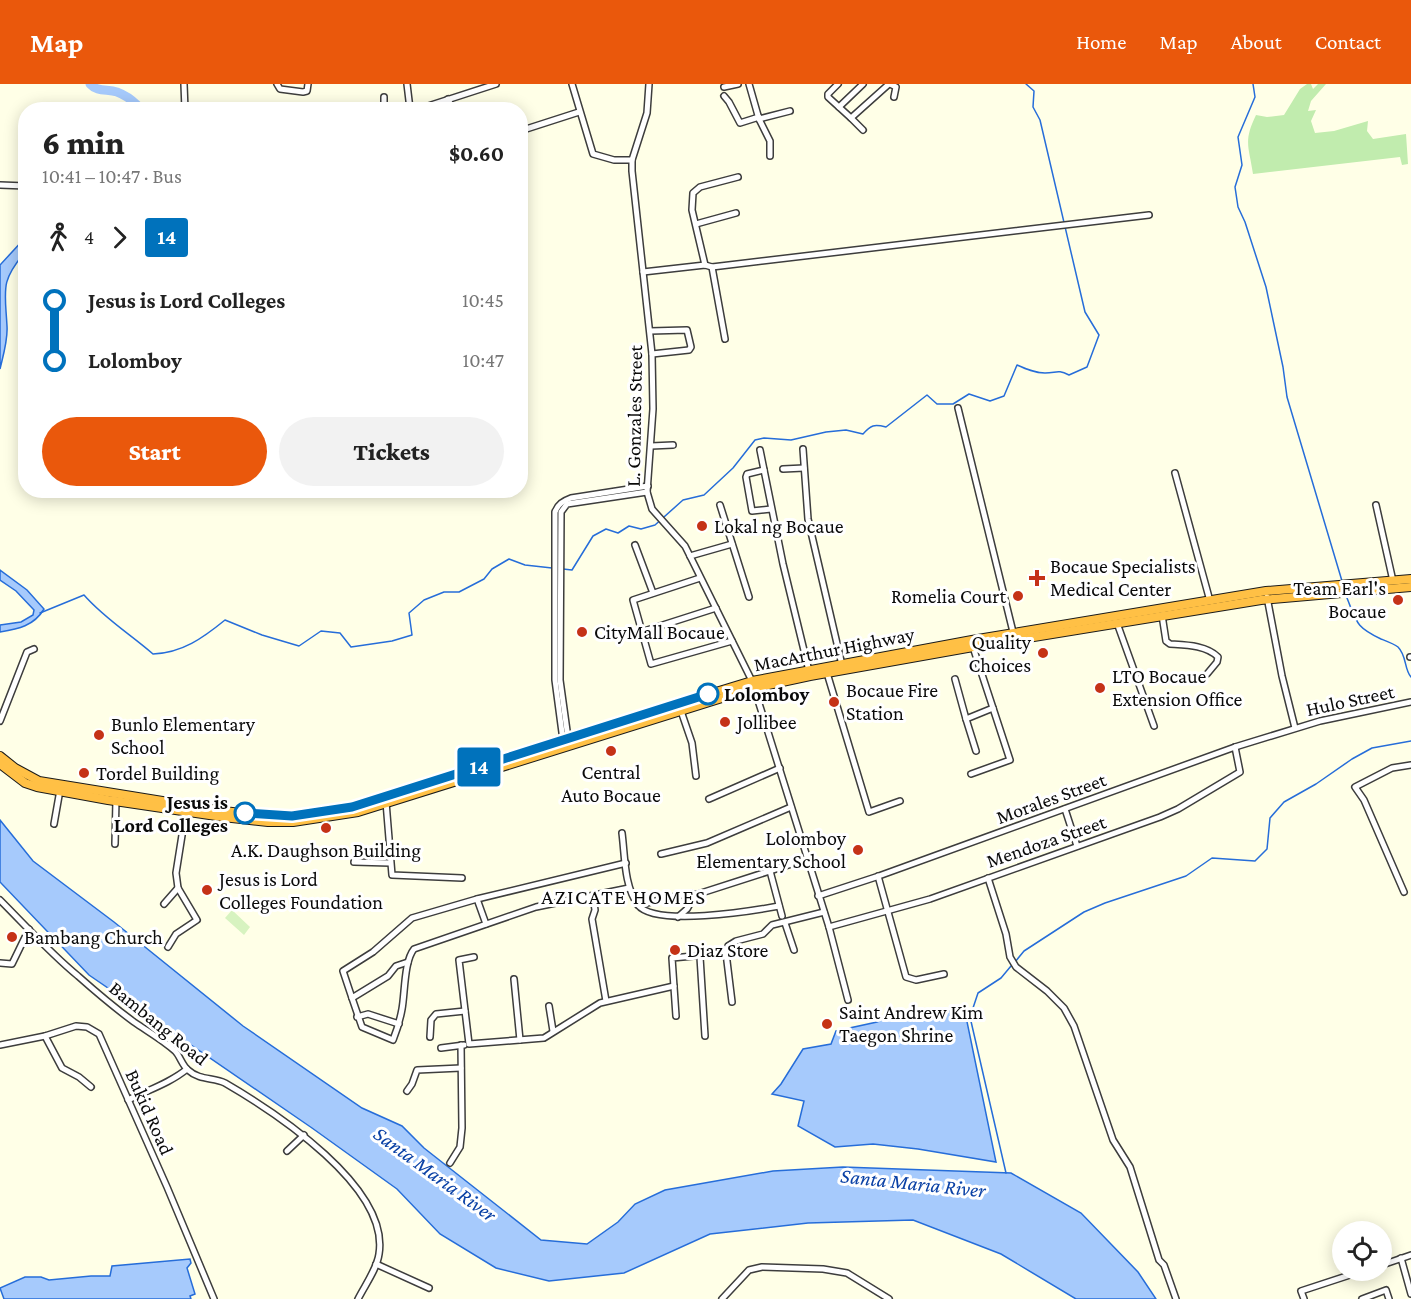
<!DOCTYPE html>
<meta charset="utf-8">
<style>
:root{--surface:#fff;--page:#f2f2f2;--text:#222;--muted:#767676;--accent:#ea580c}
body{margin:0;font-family:"Crimson Pro",serif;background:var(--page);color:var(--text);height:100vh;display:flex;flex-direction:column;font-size:22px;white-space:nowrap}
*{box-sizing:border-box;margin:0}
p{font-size:20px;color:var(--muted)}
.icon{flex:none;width:33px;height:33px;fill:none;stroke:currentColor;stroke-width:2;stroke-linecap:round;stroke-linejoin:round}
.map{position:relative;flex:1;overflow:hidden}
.sheet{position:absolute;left:18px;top:18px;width:510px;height:396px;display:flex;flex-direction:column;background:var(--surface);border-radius:24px;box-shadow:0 3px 15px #0003}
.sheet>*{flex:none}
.badge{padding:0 12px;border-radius:4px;font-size:21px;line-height:39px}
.controls{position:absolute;left:1332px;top:1137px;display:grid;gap:12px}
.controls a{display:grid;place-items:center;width:60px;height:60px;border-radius:50%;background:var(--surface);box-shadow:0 3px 15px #0003;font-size:30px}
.map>.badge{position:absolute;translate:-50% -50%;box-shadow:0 0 0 3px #fff}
.legs{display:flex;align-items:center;gap:9px;height:66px;padding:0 24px;font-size:20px}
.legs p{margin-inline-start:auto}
.summary{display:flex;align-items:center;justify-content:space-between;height:102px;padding:0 24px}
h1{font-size:33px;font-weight:800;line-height:45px}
.primary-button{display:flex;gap:12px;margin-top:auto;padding:12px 24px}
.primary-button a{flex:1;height:69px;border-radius:36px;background:var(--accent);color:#fff;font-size:24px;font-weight:800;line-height:69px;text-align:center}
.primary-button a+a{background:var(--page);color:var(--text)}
ul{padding:0 24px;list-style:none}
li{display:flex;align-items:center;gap:21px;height:60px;font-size:22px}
li i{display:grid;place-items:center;width:9px;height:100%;margin:0 8px;background:currentColor}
li i::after{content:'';width:15px;height:15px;margin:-8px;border:4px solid;border-radius:50%;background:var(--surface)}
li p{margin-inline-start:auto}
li:first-child i{background:linear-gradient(#0000 50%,currentColor 0)}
li:last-child i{background:linear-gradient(currentColor 50%,#0000 0)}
header{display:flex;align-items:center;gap:36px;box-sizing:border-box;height:84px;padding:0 30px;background:var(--accent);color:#fff}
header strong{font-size:28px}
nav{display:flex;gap:33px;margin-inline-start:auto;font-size:21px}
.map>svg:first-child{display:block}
.green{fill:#c1ecae}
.pitch{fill:#d7f3c0}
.water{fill:#a6cafc;stroke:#266dd9;stroke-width:1.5}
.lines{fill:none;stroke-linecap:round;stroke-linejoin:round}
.stream{stroke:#266dd9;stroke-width:1.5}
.river{stroke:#a6cafc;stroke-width:9}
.minor-casing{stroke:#3d3d3d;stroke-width:8}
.highway-casing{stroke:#1b1b1b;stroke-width:10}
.minor{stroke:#fff;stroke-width:5}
.highway{stroke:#ffc045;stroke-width:8}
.line-1-casing{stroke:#fff;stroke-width:14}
.line-1{stroke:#0072bc;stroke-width:9}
.poi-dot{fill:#c53217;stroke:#fff;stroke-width:2}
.stop-1-dot{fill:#fff;stroke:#0072bc;stroke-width:3}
.labels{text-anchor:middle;stroke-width:6;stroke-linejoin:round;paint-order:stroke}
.street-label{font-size:20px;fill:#0a0a0a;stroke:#fff}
.poi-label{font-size:20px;fill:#0a0a0a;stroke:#fff;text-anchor:start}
.stop-label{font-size:20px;font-weight:bold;fill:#0a0a0a;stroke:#fff;text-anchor:start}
.neighbourhood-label{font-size:21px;letter-spacing:1.5px;fill:#0a0a0a;stroke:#fff}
.water-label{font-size:21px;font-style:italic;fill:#0a41a5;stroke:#fff}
</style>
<header>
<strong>Map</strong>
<nav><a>Home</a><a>Map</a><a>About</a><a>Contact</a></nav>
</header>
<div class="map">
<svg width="1411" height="1215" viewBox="0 0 1411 1215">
<rect width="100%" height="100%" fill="#ffffe7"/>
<!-- green -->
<path class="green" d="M 1307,0 L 1311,0 L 1313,5 L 1318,0 L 1326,0 L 1311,17 L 1308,27 L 1316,26 L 1311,37 L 1315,49 L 1334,47 L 1368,37 L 1367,47 L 1373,55 L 1406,50 L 1408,80 L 1402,81 L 1400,73 L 1253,90 C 1249,62 1243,58 1256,31 L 1267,33 L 1284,31 L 1300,5 Z"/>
<!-- pitch -->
<path class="pitch" d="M 232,826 L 250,843 L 244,851 L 225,834 Z"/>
<!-- water -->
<g class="water">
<path d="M 25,154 L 25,168 C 0,198 5,205 7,242 C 8,256 3,272 0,285 L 0,181 Z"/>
<path d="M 0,486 L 27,506 L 44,525 C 34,542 18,545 0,548 L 0,541 L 21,538 L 33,531 L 34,526 L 16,507 L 0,496 Z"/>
<path d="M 0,736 L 33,777 L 114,838 L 243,942 L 362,1024 L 402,1042 L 424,1064 L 541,1156 L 587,1160 L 618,1138 L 635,1120 L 665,1106 L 773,1087 L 843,1083 L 1011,1089 L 1081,1129 L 1138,1188 L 1156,1215 L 1076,1215 L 1001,1170 L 913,1136 L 808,1139 L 710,1150 L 624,1189 L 549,1197 L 496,1184 L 440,1150 L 397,1105 L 312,1044 L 89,891 L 0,798 Z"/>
<path d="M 938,926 L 965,928 L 996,1078 L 918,1065 L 873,1060 L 835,1063 L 798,1042 L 804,1017 L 772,1010 L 781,1000 L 803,965 L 831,960 L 836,947 L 877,938 L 898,929 Z"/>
<path d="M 190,1175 L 191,1179 L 187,1184 L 195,1210 L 190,1212 L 191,1215 L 4,1215 L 0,1204 L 25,1193 L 41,1193 L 49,1196 L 91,1192 L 110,1192 L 112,1182 Z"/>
</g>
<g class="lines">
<!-- stream -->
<g class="stream">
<path d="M 1253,0 L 1255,13 L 1238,53 L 1242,81 L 1235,103 L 1238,123 L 1245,138 L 1266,203 L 1283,283 L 1287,313 L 1342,497"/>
<path d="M 563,485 L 572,486 L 593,452 L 606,445 L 618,449 L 629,442 L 641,445 L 655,441 L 683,416 L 704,411 L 733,384 L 755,356 L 764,354 L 791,356 L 826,348 L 846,346 L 863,350 C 871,341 874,340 886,343 L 927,311 L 937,320 L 953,320 L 969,310 L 990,317 L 1004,312 L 1017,281 C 1026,285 1035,289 1045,289 C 1057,289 1057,285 1069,291 L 1087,283 L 1099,251 L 1085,228 L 1040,36 L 1033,23 L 1034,7 L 1026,0"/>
<path d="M 1347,514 C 1357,539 1356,543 1381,555 C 1386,557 1394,560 1398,563 C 1407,572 1404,585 1411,593"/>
<path d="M 40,529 L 84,511 C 104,534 130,550 153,570 C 182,569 203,554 225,536 L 262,551 L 299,562 L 321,547 L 340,549 L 351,563 L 392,557 L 412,551 L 409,529 L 424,516 L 444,508 L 459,508 L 484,495 L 492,485 L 509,475 L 525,481 L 552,484"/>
<path d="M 1015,878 L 1024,867 L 1084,828 L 1105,819 L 1186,792 L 1212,774 L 1255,777 L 1267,765 L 1270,734 L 1284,718 L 1316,700 L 1352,675 L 1372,664 L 1411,657"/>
<path d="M 1006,1089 L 970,933 L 978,909 L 1001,894 L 1011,882"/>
</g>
<!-- river -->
<path class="river" d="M 90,0 C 97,8 107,5 117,8 C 125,11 131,15 137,21 L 137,26"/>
<defs>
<g id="minor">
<path d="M 184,0 L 185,26"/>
<path d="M 277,0 L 280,5 L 303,8 L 307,7 L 308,0"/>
<path d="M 407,0 L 410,25"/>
<path d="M 572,0 L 593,70 L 614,76 L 632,76"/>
<path d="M 649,0 L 647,29 L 632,76 L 632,87 L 652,270 L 653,325 L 647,408 L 652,425 L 685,462 L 690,472 L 752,597 L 829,843 L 848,916"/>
<path d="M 749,0 L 759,35 L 790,27"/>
<path d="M 838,0 L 828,10 L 828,13 L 851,34 L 889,0"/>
<path d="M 890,0 L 896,3 L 894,13"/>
<path d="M 724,3 L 738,0"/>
<path d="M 724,12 L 729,18 L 740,39 L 759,33"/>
<path d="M 384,13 L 384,26"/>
<path d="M 448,15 L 453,26"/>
<path d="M 839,23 L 863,0"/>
<path d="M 398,26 L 422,24 L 496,0"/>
<path d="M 851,34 L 863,46"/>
<path d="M 759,35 L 770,57 L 770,72"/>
<path d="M 520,47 L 579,28"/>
<path d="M 0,101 L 26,102"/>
<path d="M 696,140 L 736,129"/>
<path d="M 705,181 L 692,126 L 693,109 L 700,103 L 738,93"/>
<path d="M 712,183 L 725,255"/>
<path d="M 643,188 L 705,181 L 712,183 L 1149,131"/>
<path d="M 650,247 L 687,246 L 691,263 L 689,266 L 652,270"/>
<path d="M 958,324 L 1014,552"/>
<path d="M 651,362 L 673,361"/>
<path d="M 803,365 L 808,435 L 842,581"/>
<path d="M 760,366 L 783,480 L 809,587"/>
<path d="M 783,385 L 804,384"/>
<path d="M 764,386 L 747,390 L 746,393 L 752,427 L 771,425"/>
<path d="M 1175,389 L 1210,517"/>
<path d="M 720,421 L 749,513"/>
<path d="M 1376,421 L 1393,497"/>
<path d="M 635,461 L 653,509"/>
<path d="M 690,472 L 732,460"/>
<path d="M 700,494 L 633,516 L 651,580 L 732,557"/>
<path d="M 1267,513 L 1282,592 L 1295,644"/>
<path d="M 1162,531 L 1166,557 L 1170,560 C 1185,561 1206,561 1218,573 L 1217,578 L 1207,590"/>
<path d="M 1117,539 L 1154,642"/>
<path d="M 641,548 L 716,524"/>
<path d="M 1410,573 L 1411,573"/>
<path d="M 827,589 L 869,728 L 900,717"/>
<path d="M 955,595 L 966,635 L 993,624"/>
<path d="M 681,627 L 692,659 L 696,692"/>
<path d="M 966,635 L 976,667"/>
<path d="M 0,637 L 27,568 L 34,565"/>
<path d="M 563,656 L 555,596 L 555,428 C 558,420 563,417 571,414 L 648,402"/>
<path d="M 569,661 L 560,596 L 561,428 L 567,420 L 647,408"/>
<path d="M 971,690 L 1010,676 L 972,560"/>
<path d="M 709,715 L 780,684"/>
<path d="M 386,718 L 392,791 L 462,794"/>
<path d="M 1065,725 L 1077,762"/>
<path d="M 54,740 L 60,706"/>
<path d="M 622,749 C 625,772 624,802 638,821 C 655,843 752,827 779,822"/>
<path d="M 115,760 L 116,716"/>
<path d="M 661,770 L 707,759 L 791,723"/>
<path d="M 354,778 L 390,779"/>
<path d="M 770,787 L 782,832"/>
<path d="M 878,792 L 906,893 L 916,896 L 944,890"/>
<path d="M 988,794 L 1006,850 L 1010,873 L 1016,883 L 1047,907 L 1064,924 L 1074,942 L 1113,1056 L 1130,1083 L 1159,1176 L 1164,1181 L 1176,1215"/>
<path d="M 1404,808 L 1364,716 L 1355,703 L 1392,684 L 1411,681"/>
<path d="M 593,812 L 595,826 L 592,835 L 606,917"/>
<path d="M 818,812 L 876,793 L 1235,663 L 1320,637 L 1411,618"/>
<path d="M 477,815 L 486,840"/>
<path d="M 0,816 C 26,842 50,869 78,892 C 96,908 115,924 134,938 C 147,947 163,956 175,967 C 180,972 182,981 188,986 C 200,997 214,993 225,999 C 275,1028 390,1103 379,1170 C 377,1185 365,1201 358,1215"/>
<path d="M 164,820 L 178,804 L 176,789 L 186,726"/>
<path d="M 638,821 L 690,809 L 695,811 L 807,775"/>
<path d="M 678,833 L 687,825 L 695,811"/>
<path d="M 785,839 L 794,866"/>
<path d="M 829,843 L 930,815 L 1160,733 L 1178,725 L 1240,688 L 1235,663"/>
<path d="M 168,863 L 176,850 L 197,836 L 178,804"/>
<path d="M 726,869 L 732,918"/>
<path d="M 474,873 L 459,876 L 469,960 L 544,954 L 600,919 L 674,902"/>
<path d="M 700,873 L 705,952"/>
<path d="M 408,878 L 396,882 L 388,892 L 352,914 L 343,887 L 373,868 L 412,834 L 477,815 L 626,779"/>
<path d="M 0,879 L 12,880 L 29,845"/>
<path d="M 514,895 L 520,956"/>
<path d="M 352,914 L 362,943 L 393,956 C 397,946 400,936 402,925 C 405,909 404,877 414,865 L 536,823 L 629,804"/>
<path d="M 549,922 L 553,947"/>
<path d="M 676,932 L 672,874 L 726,869 L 728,862 L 736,857 L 763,850 L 772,841 L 824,828"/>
<path d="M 357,933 L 368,930 L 399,940"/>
<path d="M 45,952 L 62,984 L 79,993 L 91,1003"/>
<path d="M 430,953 L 431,936 L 436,930 L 465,927"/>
<path d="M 0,961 L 45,952 L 76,942 L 87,943 L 99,950 L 167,1103 L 214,1215"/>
<path d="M 441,964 L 464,961"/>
<path d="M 407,1007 L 412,1000 L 417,986 L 461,984"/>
<path d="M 128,1016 C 148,1006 170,999 187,985"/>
<path d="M 287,1067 L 304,1051"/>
<path d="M 450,1079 L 460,1063 L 462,1044 L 461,961"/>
<path d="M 1401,1174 L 1411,1210"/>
<path d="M 376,1180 L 429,1204"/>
<path d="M 1382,1181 L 1411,1171"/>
<path d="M 722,1215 L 749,1186 L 762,1183 L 823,1185 L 847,1189 L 889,1215"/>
<path d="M 1304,1215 L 1301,1207 L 1365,1186"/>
<path d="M 1362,1215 L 1386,1206 L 1389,1215"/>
</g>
<g id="highway">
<path d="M 0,672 L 15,684 L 39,697 L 224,727 L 267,732 L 293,732 L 352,723 L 568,653 L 752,597 L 972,556 L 1266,507 L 1411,495"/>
<path d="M 0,680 L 25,699 L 37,703 L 108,716 L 223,733 L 268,738 L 293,738 L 358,728 L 754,604 L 810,592 L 973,563 L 1261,516 L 1411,503"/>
</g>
</defs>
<!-- minor casing -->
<use href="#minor" class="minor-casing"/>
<!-- highway casing -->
<use href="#highway" class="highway-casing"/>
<!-- minor -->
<use href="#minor" class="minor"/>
<!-- highway -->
<use href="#highway" class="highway"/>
</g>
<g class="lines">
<defs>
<path id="line-1" d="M 245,729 L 292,732 L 352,723 L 708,610"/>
</defs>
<!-- line-1 casing -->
<use href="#line-1" class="line-1-casing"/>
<!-- line-1 -->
<use href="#line-1" class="line-1"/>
</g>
<!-- markers -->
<g class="poi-dot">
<circle cx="702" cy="442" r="6"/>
<path d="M1034 485h6v6h6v6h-6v6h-6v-6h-6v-6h6z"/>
<circle cx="1018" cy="512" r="6"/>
<circle cx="1398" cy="516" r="6"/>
<circle cx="582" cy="548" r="6"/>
<circle cx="1043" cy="569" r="6"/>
<circle cx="1100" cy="604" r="6"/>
<circle cx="834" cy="618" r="6"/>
<circle cx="725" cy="638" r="6"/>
<circle cx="99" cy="651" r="6"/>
<circle cx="611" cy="667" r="6"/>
<circle cx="84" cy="689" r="6"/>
<circle cx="326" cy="744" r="6"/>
<circle cx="858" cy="766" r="6"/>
<circle cx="207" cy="806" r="6"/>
<circle cx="12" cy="853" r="6"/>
<circle cx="675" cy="866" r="6"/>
<circle cx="827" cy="940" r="6"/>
</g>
<g class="stop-1-dot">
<circle cx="708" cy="610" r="10"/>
<circle cx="245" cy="729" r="10"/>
</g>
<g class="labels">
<!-- street labels -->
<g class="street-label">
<text transform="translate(634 332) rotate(-89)" y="7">L. Gonzales Street</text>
<text transform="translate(834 565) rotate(-11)" y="7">MacArthur Highway</text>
<text transform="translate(1350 616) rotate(-12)" y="7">Hulo Street</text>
<text transform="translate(1051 714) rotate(-20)" y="7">Morales Street</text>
<text transform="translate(1046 757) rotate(-19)" y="7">Mendoza Street</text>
<text transform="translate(159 939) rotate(39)" y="7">Bambang Road</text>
<text transform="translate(150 1028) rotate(66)" y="7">Bukid Road</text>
</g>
<!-- poi labels -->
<g class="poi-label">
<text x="714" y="449">Lokal ng Bocaue</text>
<text x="1050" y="489">Bocaue Specialists<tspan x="1050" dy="23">Medical Center</tspan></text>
<text x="1386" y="511" text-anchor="end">Team Earl's<tspan x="1386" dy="23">Bocaue</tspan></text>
<text x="1006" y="519" text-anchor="end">Romelia Court</text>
<text x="594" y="555">CityMall Bocaue</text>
<text x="1031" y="565" text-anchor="end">Quality<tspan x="1031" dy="23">Choices</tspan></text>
<text x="1112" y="599">LTO Bocaue<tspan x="1112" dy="23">Extension Office</tspan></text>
<text x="846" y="613">Bocaue Fire<tspan x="846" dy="23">Station</tspan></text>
<text x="737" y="645">Jollibee</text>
<text x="111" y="647">Bunlo Elementary<tspan x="111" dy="23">School</tspan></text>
<text x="611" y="695" text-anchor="middle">Central<tspan x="611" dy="23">Auto Bocaue</tspan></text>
<text x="96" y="696">Tordel Building</text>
<text x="846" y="761" text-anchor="end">Lolomboy<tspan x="846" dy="23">Elementary School</tspan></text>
<text x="326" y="773" text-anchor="middle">A.K. Daughson Building</text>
<text x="219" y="802">Jesus is Lord<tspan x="219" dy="23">Colleges Foundation</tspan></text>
<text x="24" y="860">Bambang Church</text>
<text x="687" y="873">Diaz Store</text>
<text x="839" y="935">Saint Andrew Kim<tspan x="839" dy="23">Taegon Shrine</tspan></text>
</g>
<!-- stop labels -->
<g class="stop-label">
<text x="724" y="617">Lolomboy</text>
<text x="228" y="725" text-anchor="end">Jesus is<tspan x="228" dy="23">Lord Colleges</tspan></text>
</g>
<!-- neighbourhood labels -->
<g class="neighbourhood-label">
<text x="624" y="820">AZICATE HOMES</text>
</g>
<!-- water labels -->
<g class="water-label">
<text transform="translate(435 1090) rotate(36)" y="7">Santa Maria River</text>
<text transform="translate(913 1099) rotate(6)" y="7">Santa Maria River</text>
</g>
</g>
</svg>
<div class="controls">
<a><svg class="icon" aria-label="locate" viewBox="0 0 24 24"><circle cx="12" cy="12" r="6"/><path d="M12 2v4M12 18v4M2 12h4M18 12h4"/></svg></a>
</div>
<b class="badge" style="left:479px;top:683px;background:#0072bc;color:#fff">14</b>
<section class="sheet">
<div class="summary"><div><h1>6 min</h1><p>10:41 – 10:47 · Bus</p></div><b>$0.60</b></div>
<div class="legs"><svg class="icon" aria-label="walk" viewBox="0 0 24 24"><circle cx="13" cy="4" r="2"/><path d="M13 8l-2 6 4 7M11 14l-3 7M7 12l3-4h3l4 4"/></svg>4<svg class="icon" aria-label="forward" viewBox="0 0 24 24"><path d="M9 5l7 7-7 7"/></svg><b class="badge" style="background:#0072bc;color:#fff">14</b></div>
<ul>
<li><i style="color:#0072bc"></i><b>Jesus is Lord Colleges</b><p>10:45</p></li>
<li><i style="color:#0072bc"></i><b>Lolomboy</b><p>10:47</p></li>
</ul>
<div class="primary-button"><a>Start</a><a>Tickets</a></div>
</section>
</div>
